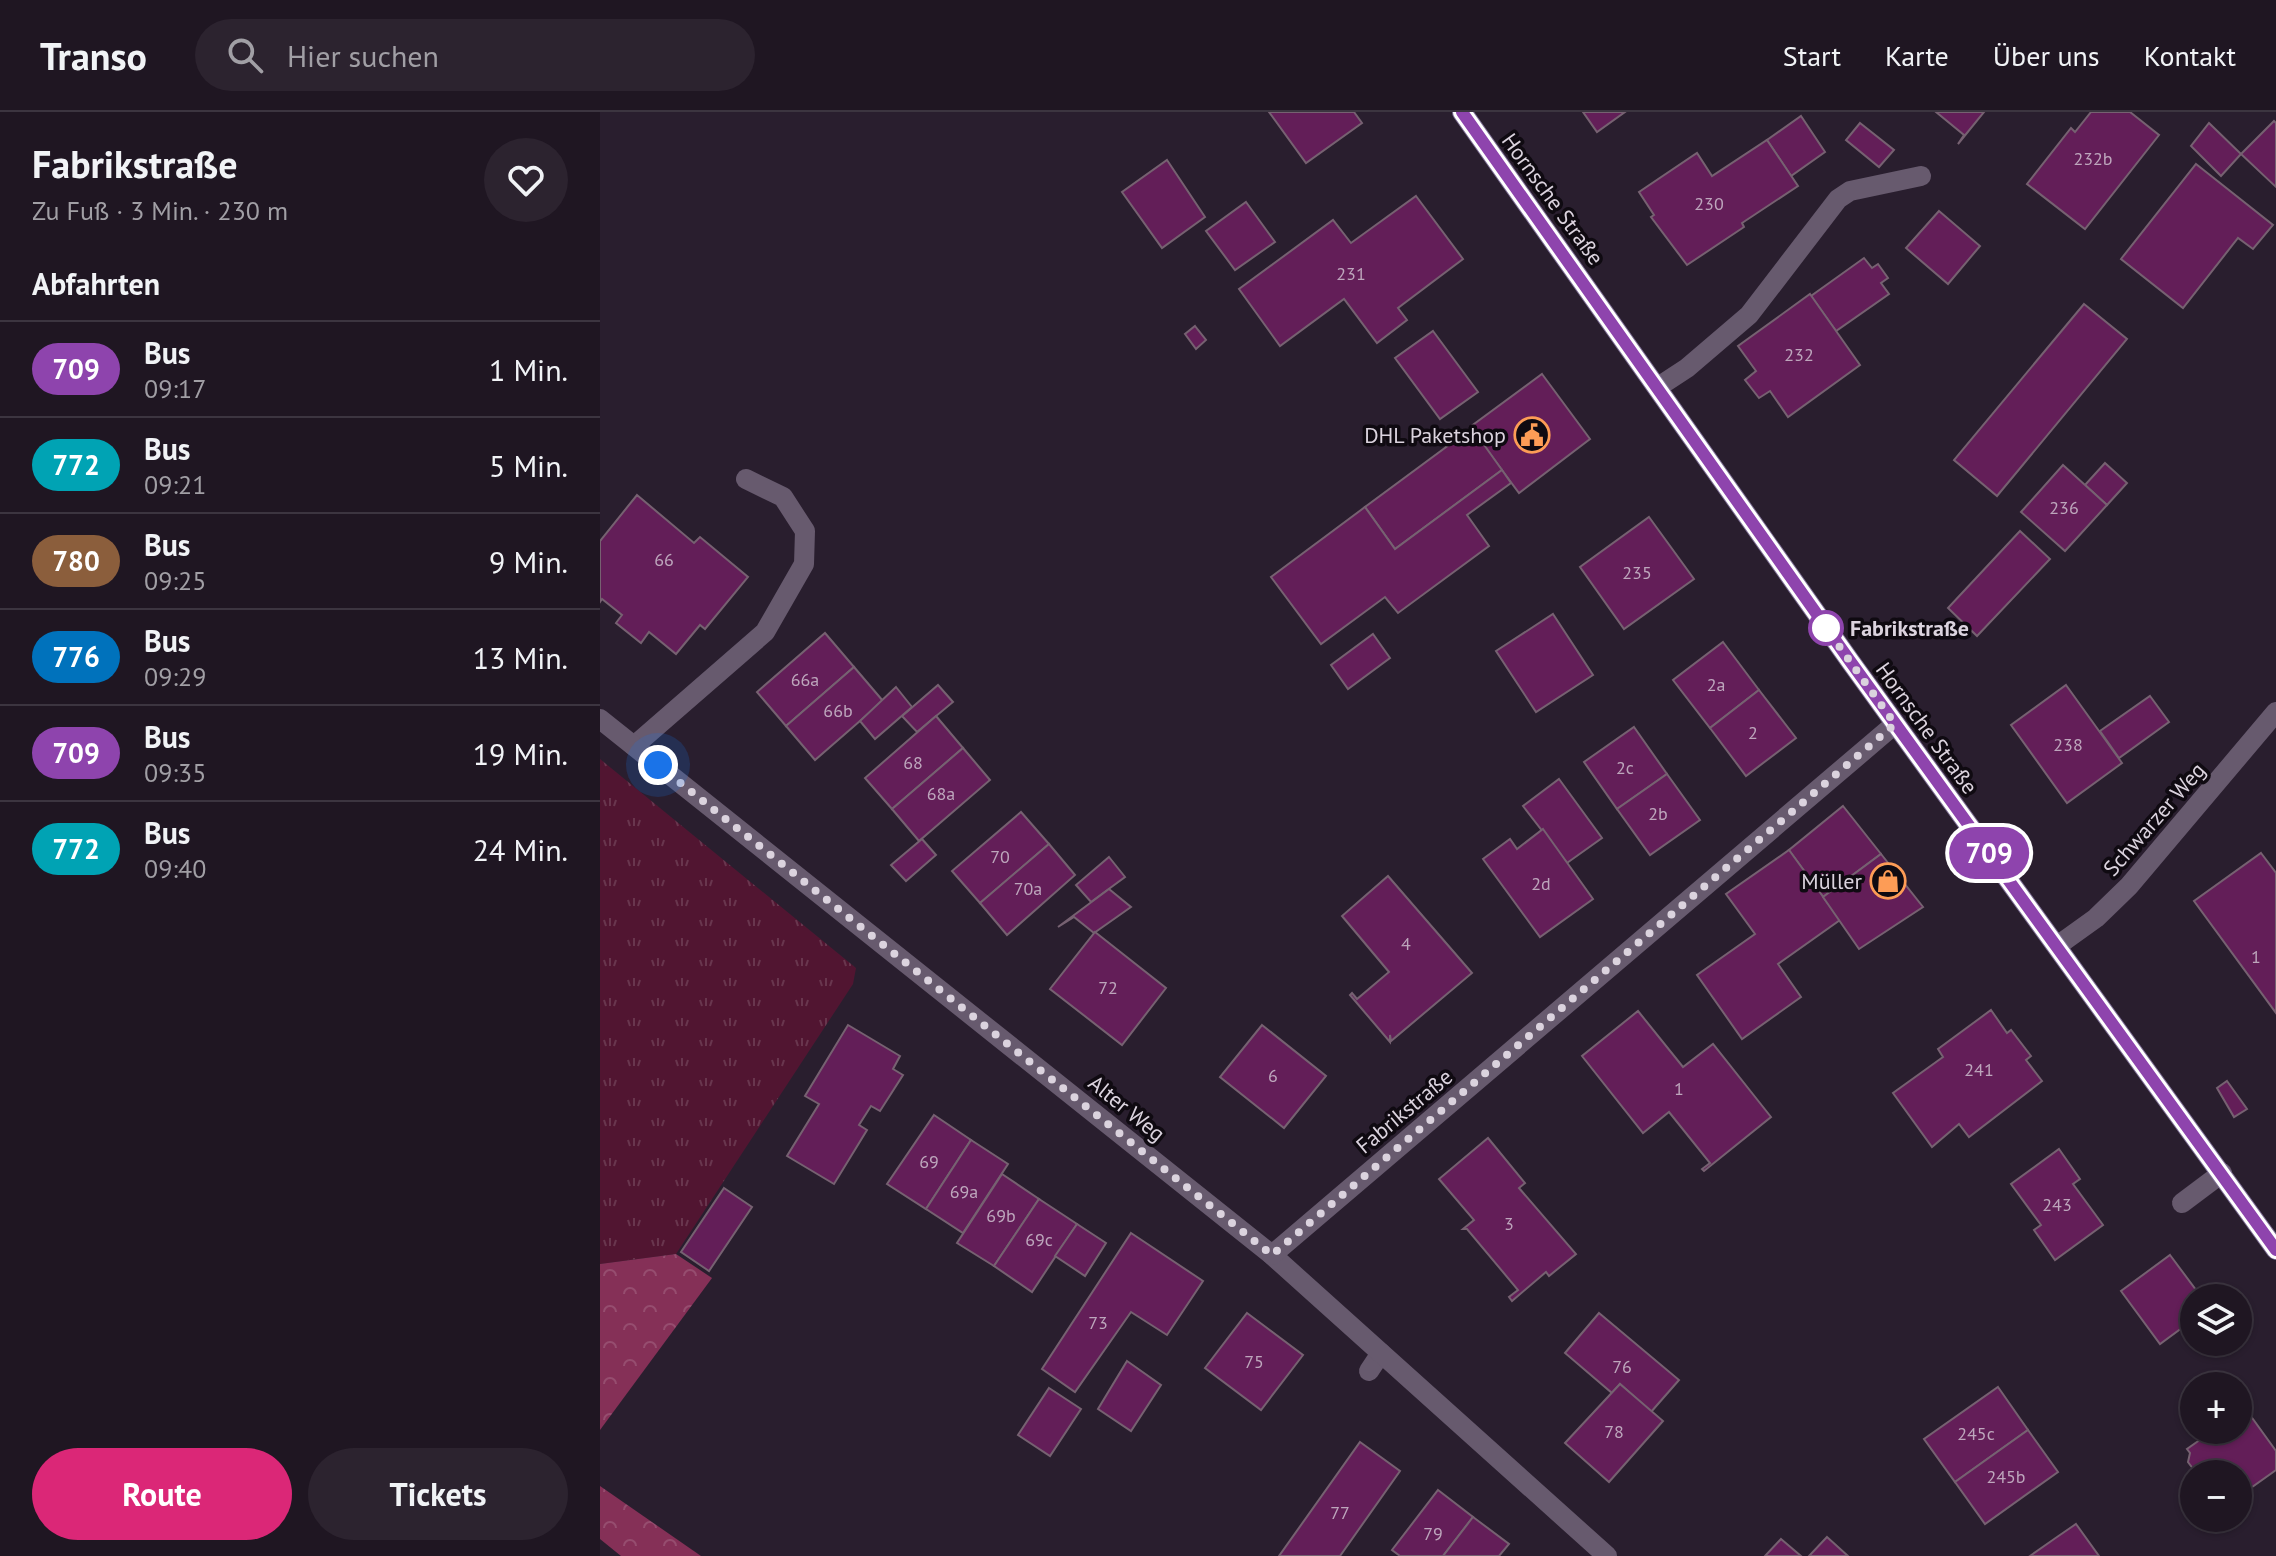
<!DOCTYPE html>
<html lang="de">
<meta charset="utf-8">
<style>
:root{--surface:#1f1622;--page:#2c232f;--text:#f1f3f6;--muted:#a19fa5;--line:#3c3540;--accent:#db2777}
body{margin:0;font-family:"PT Sans",sans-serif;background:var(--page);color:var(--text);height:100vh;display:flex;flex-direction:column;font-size:30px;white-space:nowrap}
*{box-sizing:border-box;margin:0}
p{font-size:26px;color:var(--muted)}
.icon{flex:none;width:44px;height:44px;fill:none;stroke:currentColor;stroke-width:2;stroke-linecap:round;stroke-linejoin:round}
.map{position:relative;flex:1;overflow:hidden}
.panel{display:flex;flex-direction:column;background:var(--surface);width:600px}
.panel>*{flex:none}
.badge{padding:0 16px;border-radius:26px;font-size:28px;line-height:52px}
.buttons{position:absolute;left:1580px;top:1172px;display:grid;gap:16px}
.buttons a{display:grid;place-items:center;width:72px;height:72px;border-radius:50%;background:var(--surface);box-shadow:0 2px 6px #0004,0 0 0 2px var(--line);font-size:40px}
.you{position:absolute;width:40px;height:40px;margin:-20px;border:6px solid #fff;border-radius:50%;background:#1a73e8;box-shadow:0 0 0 12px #1a73e833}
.map>.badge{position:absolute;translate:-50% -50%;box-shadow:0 0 0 4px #fff}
h2{padding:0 32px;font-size:30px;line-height:72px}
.round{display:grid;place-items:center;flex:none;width:84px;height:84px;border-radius:42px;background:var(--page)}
.overview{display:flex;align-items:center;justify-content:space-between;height:136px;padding:0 32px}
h1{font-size:38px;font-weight:600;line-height:60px}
.action{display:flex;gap:16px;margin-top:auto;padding:16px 32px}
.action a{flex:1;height:92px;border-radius:48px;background:var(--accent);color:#fff;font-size:32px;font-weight:600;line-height:92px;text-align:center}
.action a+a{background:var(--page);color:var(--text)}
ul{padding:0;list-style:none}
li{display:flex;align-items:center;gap:24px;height:96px;padding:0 32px;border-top:2px solid var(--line)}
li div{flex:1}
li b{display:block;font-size:30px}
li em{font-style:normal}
li .badge{min-width:88px;font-weight:700;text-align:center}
header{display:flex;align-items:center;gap:48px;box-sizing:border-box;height:112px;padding:0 40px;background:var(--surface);border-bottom:2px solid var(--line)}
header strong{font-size:38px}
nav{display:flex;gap:44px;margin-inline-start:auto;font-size:28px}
.search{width:560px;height:72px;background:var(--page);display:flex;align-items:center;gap:20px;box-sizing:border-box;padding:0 28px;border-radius:44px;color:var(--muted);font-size:30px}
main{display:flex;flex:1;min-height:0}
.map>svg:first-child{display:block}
.grass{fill:url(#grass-tufts)}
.forest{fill:url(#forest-crowns)}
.building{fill:#631e58;stroke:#766171;stroke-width:2}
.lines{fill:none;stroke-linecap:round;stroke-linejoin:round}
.lane{stroke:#675a6e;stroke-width:20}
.street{stroke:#675a6e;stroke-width:20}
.secondary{stroke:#7f7096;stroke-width:20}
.line-casing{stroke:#fff;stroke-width:18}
.line{stroke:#8e44ad;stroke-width:12}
.walk{stroke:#dbd3de;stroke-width:8;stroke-dasharray:0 14.4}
.stop-dot{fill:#fff;stroke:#8e44ad;stroke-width:4}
.labels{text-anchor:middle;stroke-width:7;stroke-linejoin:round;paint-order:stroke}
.number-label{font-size:18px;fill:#bda6bc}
.street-label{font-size:22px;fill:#dbd3de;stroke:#0f0a11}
.poi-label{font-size:22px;fill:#dbd3de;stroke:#0f0a11;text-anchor:end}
.stop-label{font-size:22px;font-weight:bold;fill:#dbd3de;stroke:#0f0a11;text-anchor:start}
</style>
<header>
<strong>Transo</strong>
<div class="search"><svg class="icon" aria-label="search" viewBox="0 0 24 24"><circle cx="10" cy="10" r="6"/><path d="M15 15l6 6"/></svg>Hier suchen</div>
<nav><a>Start</a><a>Karte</a><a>Über uns</a><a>Kontakt</a></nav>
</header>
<main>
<section class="panel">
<div class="overview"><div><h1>Fabrikstraße</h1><p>Zu Fuß · 3 Min. · 230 m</p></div><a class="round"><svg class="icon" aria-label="heart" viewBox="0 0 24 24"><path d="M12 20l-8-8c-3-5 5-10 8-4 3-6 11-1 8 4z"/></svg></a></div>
<h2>Abfahrten</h2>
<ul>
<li><span class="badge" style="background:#8e44ad;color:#fff">709</span><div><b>Bus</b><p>09:17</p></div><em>1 Min.</em></li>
<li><span class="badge" style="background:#00a3b4;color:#fff">772</span><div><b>Bus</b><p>09:21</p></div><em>5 Min.</em></li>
<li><span class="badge" style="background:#8b5e3c;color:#fff">780</span><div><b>Bus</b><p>09:25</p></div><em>9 Min.</em></li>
<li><span class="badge" style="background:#0072bc;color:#fff">776</span><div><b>Bus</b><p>09:29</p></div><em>13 Min.</em></li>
<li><span class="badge" style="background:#8e44ad;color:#fff">709</span><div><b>Bus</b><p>09:35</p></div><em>19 Min.</em></li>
<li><span class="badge" style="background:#00a3b4;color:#fff">772</span><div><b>Bus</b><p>09:40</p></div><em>24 Min.</em></li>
</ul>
<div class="action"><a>Route</a><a>Tickets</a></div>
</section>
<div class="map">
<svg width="1676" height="1444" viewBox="0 0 1676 1444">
<defs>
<pattern id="grass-tufts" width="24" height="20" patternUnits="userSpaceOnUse" patternTransform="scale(2)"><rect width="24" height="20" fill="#511531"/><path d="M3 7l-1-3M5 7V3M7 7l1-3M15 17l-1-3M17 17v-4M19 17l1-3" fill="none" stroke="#69364e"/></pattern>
<pattern id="forest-crowns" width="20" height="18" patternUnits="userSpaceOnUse" patternTransform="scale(2)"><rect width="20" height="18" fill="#853057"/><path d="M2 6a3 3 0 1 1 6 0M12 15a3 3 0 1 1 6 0" fill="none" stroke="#964d6f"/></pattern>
</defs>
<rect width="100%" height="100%" fill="#291e2e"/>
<!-- grass -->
<path class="grass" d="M 0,647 L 256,856 L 253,872 L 76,1142 L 0,1152 Z"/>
<!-- forest -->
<g class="forest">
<path d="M 76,1142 L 112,1166 L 0,1318 L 0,1152 Z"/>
<path d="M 0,1374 L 101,1444 L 21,1444 L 0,1427 Z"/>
</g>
<!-- building -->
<g class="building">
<path d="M 669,0 L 754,0 L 762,11 L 706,51 Z"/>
<path d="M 983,0 L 1025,0 L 997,20 Z"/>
<path d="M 1336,0 L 1384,0 L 1358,32 L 1364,23 Z"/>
<path d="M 1491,0 L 1530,0 L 1559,23 L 1485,117 L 1427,72 L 1471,16 L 1475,20 Z"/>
<path d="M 1201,4 L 1225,40 L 1191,64 L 1167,28 Z"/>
<path d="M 1674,9 L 1676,11 L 1676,75 L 1641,42 Z"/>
<path d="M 1260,11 L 1294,38 L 1279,55 L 1246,28 Z"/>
<path d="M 1609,11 L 1641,42 L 1621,64 L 1591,34 Z"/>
<path d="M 1167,28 L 1198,74 L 1142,111 L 1144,115 L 1087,153 L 1051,105 L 1054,103 L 1039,80 L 1097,41 L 1112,64 Z"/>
<path d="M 567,48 L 605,105 L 562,136 L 522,80 Z"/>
<path d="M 1596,52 L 1673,113 L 1653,137 L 1638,126 L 1583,196 L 1521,147 Z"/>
<path d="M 816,84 L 863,147 L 798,196 L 807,208 L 777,231 L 744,187 L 680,234 L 639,177 L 733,108 L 751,131 Z"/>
<path d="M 646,90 L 675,130 L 635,158 L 606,119 Z"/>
<path d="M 1339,99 L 1380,134 L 1348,172 L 1306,136 Z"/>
<path d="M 1264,146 L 1272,156 L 1278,152 L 1288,166 L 1281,171 L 1289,182 L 1236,219 L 1211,184 Z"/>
<path d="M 1210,182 L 1260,253 L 1188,305 L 1170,279 L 1159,286 L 1145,268 L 1156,259 L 1138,234 Z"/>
<path d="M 1484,192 L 1527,227 L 1397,384 L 1354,348 Z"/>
<path d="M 595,214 L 606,228 L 596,237 L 585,222 Z"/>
<path d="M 833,219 L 878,280 L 840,307 L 795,246 Z"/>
<path d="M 942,262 L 990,327 L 919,381 L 870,315 Z"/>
<path d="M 872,316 L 902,358 L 795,437 L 765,395 Z"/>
<path d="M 1505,351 L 1527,371 L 1507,393 L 1485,373 Z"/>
<path d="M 1463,353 L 1507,393 L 1465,439 L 1421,400 Z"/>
<path d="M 902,358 L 911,371 L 867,403 L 889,434 L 798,501 L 785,485 L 721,532 L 671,465 L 765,395 L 795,437 Z"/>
<path d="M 37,383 L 94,431 L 100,425 L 148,465 L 105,517 L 100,513 L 76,542 L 49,520 L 41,531 L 16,511 L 22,503 L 2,487 L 0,490 L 0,429 Z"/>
<path d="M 1049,405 L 1094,467 L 1024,517 L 980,455 Z"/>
<path d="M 1420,419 L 1450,447 L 1377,524 L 1348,496 Z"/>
<path d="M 953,502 L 993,563 L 936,600 L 896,539 Z"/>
<path d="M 225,521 L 254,555 L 186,614 L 157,580 Z"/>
<path d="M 773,522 L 790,546 L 748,577 L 731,553 Z"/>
<path d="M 1123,530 L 1159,578 L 1110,616 L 1073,568 Z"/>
<path d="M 254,555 L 283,589 L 215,648 L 186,614 Z"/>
<path d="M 338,573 L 353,590 L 317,620 L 302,604 Z"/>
<path d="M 1466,573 L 1522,651 L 1467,691 L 1411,613 Z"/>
<path d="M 296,575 L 312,595 L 275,627 L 260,609 Z"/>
<path d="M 1159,578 L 1196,626 L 1146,664 L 1110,616 Z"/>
<path d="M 1550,584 L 1569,610 L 1519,646 L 1500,619 Z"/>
<path d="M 336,604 L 363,636 L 292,697 L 265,666 Z"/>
<path d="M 1034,615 L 1067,662 L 1017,697 L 984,650 Z"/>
<path d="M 363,636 L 390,668 L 319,729 L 292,697 Z"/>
<path d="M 1067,662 L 1100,708 L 1050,743 L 1017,697 Z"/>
<path d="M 959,667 L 1002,726 L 967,751 L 923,694 Z"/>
<path d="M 1243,694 L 1281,742 L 1223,785 L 1189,738 Z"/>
<path d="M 421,700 L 449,732 L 380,791 L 352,759 Z"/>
<path d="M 943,717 L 993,787 L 940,825 L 883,747 L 910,727 L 917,737 Z"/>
<path d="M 322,727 L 336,743 L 306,769 L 291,753 Z"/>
<path d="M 449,732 L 475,763 L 407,823 L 380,791 Z"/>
<path d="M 1189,738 L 1240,808 L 1178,852 L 1201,885 L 1142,927 L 1097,863 L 1155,822 L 1126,782 Z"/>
<path d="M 1661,741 L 1676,761 L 1676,901 L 1594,789 Z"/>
<path d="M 1281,742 L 1323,795 L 1259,837 L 1223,785 Z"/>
<path d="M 509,745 L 525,765 L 491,790 L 476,773 Z"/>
<path d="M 788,764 L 872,861 L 791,929 L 790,923 L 790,930 L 750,883 L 752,881 L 757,887 L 789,860 L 742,804 Z"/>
<path d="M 509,777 L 531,795 L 494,821 L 474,805 L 458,815 Z"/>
<path d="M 495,820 L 566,876 L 522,933 L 450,877 Z"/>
<path d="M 1391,898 L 1407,921 L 1411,918 L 1431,944 L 1426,948 L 1442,969 L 1369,1025 L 1359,1012 L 1332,1035 L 1293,981 L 1343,945 L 1338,937 Z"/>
<path d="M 1038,899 L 1083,955 L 1113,932 L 1171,1005 L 1104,1059 L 1102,1057 L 1110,1051 L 1069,1000 L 1043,1021 L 982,944 Z"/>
<path d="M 248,913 L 300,944 L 293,957 L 303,963 L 280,999 L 271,994 L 259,1013 L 267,1018 L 234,1072 L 187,1044 L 219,992 L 205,984 Z"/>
<path d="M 662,913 L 726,964 L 684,1016 L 620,965 Z"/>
<path d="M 1627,969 L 1647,997 L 1634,1005 L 1617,976 Z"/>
<path d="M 334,1003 L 371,1028 L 326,1097 L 287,1072 Z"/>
<path d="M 888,1026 L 925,1071 L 919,1076 L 976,1142 L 949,1164 L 946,1160 L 912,1189 L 909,1185 L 918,1178 L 867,1117 L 863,1117 L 874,1108 L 839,1067 Z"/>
<path d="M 371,1028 L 408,1052 L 363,1121 L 326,1097 Z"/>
<path d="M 1459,1037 L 1480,1067 L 1473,1072 L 1503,1113 L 1455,1148 L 1434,1118 L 1441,1113 L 1411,1072 Z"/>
<path d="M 402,1062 L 439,1087 L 394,1154 L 357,1131 Z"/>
<path d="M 124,1076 L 152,1095 L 109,1159 L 81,1140 Z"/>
<path d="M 439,1087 L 477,1112 L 432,1180 L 394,1154 Z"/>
<path d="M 477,1112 L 506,1131 L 485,1164 L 455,1144 Z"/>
<path d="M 531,1121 L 603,1169 L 567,1223 L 531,1200 L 475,1280 L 442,1257 Z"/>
<path d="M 1570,1143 L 1602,1186 L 1594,1186 L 1594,1207 L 1560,1232 L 1521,1179 Z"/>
<path d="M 647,1201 L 703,1243 L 661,1298 L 605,1256 Z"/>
<path d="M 999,1201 L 1079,1268 L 1051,1300 L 1020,1272 L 1012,1281 L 965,1241 Z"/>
<path d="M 527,1249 L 561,1273 L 531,1319 L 498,1297 Z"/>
<path d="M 1020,1272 L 1063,1309 L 1009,1370 L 965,1331 Z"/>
<path d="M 1398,1275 L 1428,1318 L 1355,1370 L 1324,1327 Z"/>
<path d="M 449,1276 L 481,1297 L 450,1344 L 418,1323 Z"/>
<path d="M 1645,1296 L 1676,1339 L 1676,1358 L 1638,1385 L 1638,1362 L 1597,1362 L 1588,1350 L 1590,1341 L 1587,1337 L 1614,1318 L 1638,1318 L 1638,1301 Z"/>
<path d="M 1428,1318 L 1458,1360 L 1385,1412 L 1355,1370 Z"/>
<path d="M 760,1330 L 800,1359 L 740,1444 L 679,1444 Z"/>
<path d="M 838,1378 L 873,1405 L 843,1444 L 800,1444 L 792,1438 Z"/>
<path d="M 873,1405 L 909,1432 L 899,1444 L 843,1444 Z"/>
<path d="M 1476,1412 L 1499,1444 L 1430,1444 L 1457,1425 Z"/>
<path d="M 1227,1425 L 1248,1444 L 1209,1444 Z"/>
<path d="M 1181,1427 L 1201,1444 L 1165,1444 Z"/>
</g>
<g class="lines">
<!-- lane -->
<g class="lane">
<path d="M 1058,275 L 1087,256 L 1149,203 L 1238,87 L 1250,79 L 1321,64"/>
<path d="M 34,634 L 165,520 L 204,452 L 205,419 L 183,385 L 146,367"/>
<path d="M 1582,1091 L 1622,1061"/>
<path d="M 769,1259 L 781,1241"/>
</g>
<!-- street -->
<g class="street">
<path d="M 0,607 L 672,1143 L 1007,1444"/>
<path d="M 1457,834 L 1496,806 L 1529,774 L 1676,600"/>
<path d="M 672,1143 L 1295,612"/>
</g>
<!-- secondary -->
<path class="secondary" d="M 862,0 L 1250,549 L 1676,1138"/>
</g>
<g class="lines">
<defs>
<path id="line" d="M 862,0 L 1250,549 L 1676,1138"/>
</defs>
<!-- line casing -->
<use href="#line" class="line-casing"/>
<!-- line -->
<use href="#line" class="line"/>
<!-- walk -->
<path class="walk" d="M 58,653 L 672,1143 L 1295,612 L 1226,516"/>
</g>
<!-- icons -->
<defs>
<symbol id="civic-ring" viewBox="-11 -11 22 22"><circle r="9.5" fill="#0f0a11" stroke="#fd9c56" stroke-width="1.5"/><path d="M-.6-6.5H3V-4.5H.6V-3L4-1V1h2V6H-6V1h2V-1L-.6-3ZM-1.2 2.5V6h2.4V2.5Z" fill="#fd9c56"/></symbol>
<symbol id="shop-ring" viewBox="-11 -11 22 22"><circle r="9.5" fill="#0f0a11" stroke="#fd9c56" stroke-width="1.5"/><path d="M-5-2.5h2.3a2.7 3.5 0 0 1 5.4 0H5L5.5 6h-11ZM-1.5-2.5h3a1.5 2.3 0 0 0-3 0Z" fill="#fd9c56"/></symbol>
</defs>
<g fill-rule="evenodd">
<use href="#civic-ring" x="912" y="303" width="40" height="40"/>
<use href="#shop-ring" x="1268" y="749" width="40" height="40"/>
</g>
<!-- markers -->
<circle class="stop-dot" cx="1226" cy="516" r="16"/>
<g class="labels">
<!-- number labels -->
<g class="number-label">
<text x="1493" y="53">232b</text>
<text x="1109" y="98">230</text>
<text x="751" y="168">231</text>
<text x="1199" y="249">232</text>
<text x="1464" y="402">236</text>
<text x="64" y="454">66</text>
<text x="1037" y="467">235</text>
<text x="205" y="574">66a</text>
<text x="1116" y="579">2a</text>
<text x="238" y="605">66b</text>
<text x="1153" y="627">2</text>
<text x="1468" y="639">238</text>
<text x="313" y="657">68</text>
<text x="1025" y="662">2c</text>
<text x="341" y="688">68a</text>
<text x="1058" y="708">2b</text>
<text x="400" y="751">70</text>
<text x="941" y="778">2d</text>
<text x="428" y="783">70a</text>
<text x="806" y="838">4</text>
<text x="1656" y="851">1</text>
<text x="508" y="882">72</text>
<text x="1379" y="964">241</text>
<text x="673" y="970">6</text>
<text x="1079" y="983">1</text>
<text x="329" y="1056">69</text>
<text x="364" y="1086">69a</text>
<text x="1457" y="1099">243</text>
<text x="401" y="1110">69b</text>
<text x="909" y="1118">3</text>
<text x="439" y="1134">69c</text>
<text x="498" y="1217">73</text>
<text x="654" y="1256">75</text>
<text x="1022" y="1261">76</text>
<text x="1014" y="1326">78</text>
<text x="1376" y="1328">245c</text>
<text x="1406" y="1371">245b</text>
<text x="740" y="1407">77</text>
<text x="833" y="1428">79</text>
</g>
<!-- street labels -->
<g class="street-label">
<text transform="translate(953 87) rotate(54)" y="8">Hornsche Straße</text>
<text transform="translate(1327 616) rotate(54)" y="8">Hornsche Straße</text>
<text transform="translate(1554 707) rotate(-49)" y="8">Schwarzer Weg</text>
<text transform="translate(527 996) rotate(39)" y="8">Alter Weg</text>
<text transform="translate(804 999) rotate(-40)" y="8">Fabrikstraße</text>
</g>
<!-- poi labels -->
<g class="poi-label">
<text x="906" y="331">DHL Paketshop</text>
<text x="1262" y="777">Müller</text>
</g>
<!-- stop labels -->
<g class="stop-label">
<text x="1250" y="524">Fabrikstraße</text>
</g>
</g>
</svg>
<div class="buttons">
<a><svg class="icon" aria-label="layers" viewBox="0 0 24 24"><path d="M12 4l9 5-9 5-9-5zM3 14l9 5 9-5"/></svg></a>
<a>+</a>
<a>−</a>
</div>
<div class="you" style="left:58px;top:653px"></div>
<b class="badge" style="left:1389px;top:741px;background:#8e44ad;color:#fff">709</b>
</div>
</main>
